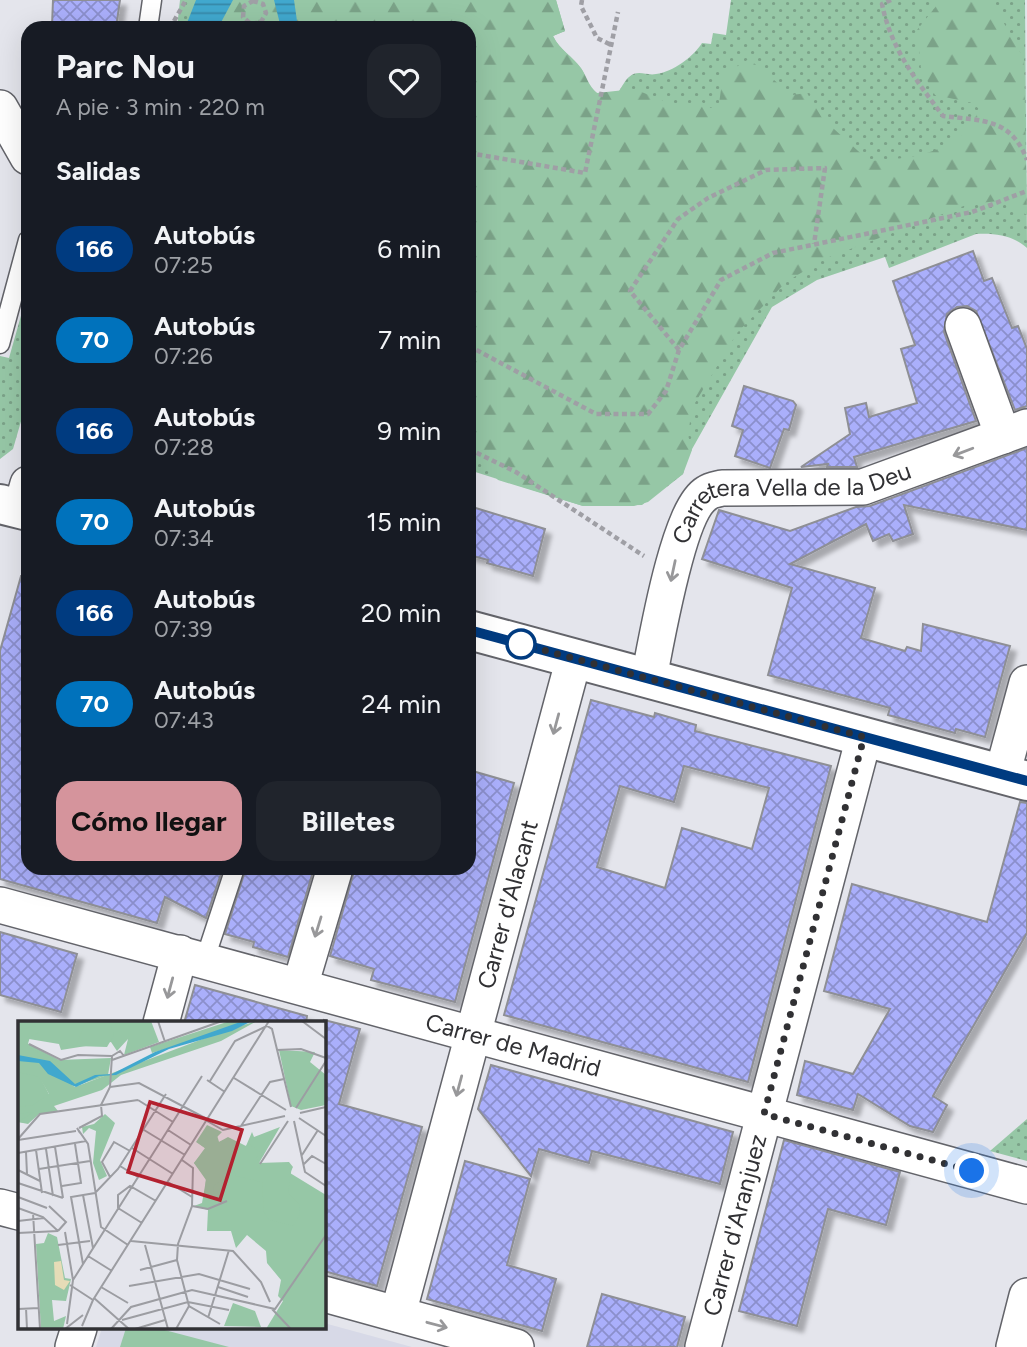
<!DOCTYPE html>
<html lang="es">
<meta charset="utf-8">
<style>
:root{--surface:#171b24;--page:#20242c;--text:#f1f3f6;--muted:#9ea1a6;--accent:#d5949c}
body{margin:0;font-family:Figtree,sans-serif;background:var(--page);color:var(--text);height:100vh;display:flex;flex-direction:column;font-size:26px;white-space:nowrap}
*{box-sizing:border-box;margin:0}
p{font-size:23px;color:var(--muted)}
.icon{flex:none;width:38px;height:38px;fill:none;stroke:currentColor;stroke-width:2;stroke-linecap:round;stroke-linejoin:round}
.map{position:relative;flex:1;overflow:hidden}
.details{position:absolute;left:21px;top:21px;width:455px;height:854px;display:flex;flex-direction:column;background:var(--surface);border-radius:21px;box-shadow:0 7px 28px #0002}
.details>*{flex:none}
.badge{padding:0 14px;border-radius:23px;font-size:24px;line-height:46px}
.you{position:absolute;width:35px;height:35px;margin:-18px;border:5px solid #fff;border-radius:50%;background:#1a73e8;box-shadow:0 0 0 10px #1a73e833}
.map>.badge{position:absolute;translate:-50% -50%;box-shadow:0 0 0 4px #fff}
h2{padding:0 35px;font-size:26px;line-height:63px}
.round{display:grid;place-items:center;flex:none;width:74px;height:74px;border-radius:21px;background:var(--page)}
.overview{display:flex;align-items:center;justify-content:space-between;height:119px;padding:0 35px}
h1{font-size:33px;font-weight:700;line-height:52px}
.cta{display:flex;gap:14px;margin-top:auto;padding:14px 35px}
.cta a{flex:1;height:80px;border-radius:21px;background:var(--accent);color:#111;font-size:28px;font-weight:700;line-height:80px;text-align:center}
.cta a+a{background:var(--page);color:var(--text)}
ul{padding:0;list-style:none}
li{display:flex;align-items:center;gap:21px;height:91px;padding:0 35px}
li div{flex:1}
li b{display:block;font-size:26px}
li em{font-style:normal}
li .badge{min-width:77px;font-weight:700;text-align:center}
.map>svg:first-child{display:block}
.built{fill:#d7d9e7}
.green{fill:url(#green-dots)}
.forest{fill:url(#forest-firs)}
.pitch{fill:#96c7a6}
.water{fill:url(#water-rules)}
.building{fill:url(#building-cross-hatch);stroke:#8e8f95;stroke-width:2;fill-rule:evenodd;filter:url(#shadow)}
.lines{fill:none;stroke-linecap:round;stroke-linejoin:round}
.lane-casing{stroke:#63646a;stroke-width:21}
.street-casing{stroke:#63646a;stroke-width:38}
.secondary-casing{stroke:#63646a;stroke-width:42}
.path{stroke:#9f9fa5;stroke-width:4.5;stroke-dasharray:5 3.5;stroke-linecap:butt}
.lane{stroke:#fff;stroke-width:18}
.street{stroke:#fff;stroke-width:35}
.secondary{stroke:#fff;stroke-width:38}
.oneway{stroke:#98989a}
.line-casing{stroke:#fff;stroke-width:16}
.line{stroke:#003b80;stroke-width:10}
.walk{stroke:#313134;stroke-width:7;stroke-dasharray:0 12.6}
.stop-dot{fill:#fff;stroke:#003b80;stroke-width:3.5}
.labels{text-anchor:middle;stroke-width:7;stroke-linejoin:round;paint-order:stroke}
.street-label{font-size:24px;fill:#313134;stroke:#fff}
.inset-road{fill:none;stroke:#9c9da2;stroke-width:2}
.view{fill:#b3212f;fill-opacity:0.15;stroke:#b3212f;stroke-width:3.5}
.inset-edge{fill:none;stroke:#313134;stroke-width:3.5}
</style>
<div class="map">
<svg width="1027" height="1347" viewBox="0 0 1027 1347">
<defs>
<pattern id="green-dots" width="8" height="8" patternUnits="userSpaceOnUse" patternTransform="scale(1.75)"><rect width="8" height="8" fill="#96c7a6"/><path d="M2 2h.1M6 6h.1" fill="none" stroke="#7ba288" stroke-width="1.8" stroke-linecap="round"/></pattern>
<pattern id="forest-firs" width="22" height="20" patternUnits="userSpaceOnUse" patternTransform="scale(1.75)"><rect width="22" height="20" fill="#96c7a6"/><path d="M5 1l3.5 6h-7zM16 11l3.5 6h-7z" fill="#7ba288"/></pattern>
<pattern id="water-rules" width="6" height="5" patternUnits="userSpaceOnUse" patternTransform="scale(1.75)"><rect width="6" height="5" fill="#41a8ce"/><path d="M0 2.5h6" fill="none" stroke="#3789a8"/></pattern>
<pattern id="building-cross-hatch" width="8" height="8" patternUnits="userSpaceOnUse" patternTransform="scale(1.75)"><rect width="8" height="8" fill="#aaaffb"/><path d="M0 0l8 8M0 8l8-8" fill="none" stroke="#8b8fcc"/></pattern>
<filter id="shadow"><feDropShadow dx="6" dy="6" stdDeviation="2" flood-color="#0004"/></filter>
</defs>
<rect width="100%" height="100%" fill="#e4e5ec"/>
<!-- built -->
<path class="built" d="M 324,1323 L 412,1347 L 96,1347 L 102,1328 L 324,1328 Z"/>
<!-- green -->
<g class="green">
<path d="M 180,0 L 556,0 L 565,31 L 553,36 C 560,51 573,56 582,70 C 586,77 588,89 597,93 C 603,95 613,92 619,91 C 622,87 625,80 629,77 C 638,69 646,76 656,74 C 673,72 693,57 702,43 L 711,44 L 713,33 L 726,35 L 731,0 L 1025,0 L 1027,248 C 1012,235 995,233 976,234 L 889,268 L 885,257 L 817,280 L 772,307 L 687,458 L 683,474 L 648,502 L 634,506 L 583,506 L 469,470 L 469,28 L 177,28 Z"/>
<path d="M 28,291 L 28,397 L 13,449 L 0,459 L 0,356 L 9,358 Z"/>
<path d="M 1027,1119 L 1027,1161 L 990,1151 Z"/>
</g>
<!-- forest -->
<path class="forest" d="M 188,0 L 556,0 L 565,31 L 553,36 C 560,50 572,56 581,68 C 587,77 588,85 597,93 L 634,89 L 679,107 L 700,101 L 711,108 L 719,104 L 723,75 L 749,59 L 792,95 L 807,93 L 822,118 L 869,161 C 911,159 963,153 979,109 L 973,103 L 935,95 L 921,69 L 917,30 L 941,0 L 991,0 L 1024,59 L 1027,215 L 999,201 L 969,204 L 824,259 L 786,282 L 737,333 L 692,408 L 688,435 L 692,450 L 683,474 L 642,505 L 583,506 L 498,480 L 469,450 L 469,28 L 195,28 Z"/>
<!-- pitch -->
<path class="pitch" d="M 126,1328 L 157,1328 L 229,1347 L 120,1347 Z"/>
<!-- water -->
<g class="water">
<path d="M 196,0 L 233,0 L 218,28 L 185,28 Z"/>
<path d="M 274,0 L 294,0 L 298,28 L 281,28 Z"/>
</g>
<!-- building -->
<g class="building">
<path d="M 53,0 L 120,0 L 116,28 L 52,26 Z"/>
<path d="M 973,251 L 984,281 L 992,278 L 1012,328 L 1018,326 L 1027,349 L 1027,406 L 1015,410 L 976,311 L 967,306 L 957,307 L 947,314 L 944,332 L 976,421 L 854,457 L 857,467 L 827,467 L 828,464 L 801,467 L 850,434 L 845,408 L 866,403 L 869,417 L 917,403 L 901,349 L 915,345 L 893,281 Z"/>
<path d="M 744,386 L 793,401 L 796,405 L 789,430 L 784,429 L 770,468 L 735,456 L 743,430 L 732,426 Z"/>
<path d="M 1027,448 L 1027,530 L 904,505 L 913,534 L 893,541 L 889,534 L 873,541 L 866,524 L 790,564 L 875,588 L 861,638 L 905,651 L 907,647 L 921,651 L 923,624 L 1010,646 L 985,737 L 956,729 L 955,733 L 888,715 L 890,708 L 768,675 L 792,588 L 702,559 L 719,510 L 790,531 L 856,507 L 870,506 Z"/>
<path d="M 469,506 L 545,529 L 533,576 L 487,563 L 488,560 L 469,555 Z"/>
<path d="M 21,576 L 28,577 L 28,868 L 223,868 L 206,918 L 165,897 L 157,923 L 0,879 L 0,651 Z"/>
<path d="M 591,700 L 654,717 L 655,713 L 696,725 L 695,731 L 831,766 L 748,1082 L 504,1015 ZM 684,766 L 769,788 L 752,849 L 682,828 L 665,888 L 597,867 L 620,786 L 674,802 Z"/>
<path d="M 469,770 L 514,783 L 455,1002 L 371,980 L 374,969 L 330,956 L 355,868 L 469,868 Z"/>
<path d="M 1020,802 L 1027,803 L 1027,933 L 933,1096 L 947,1105 L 933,1132 L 910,1126 L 858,1094 L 853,1110 L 797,1095 L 805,1061 L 853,1074 L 890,1009 L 824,991 L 852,884 L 987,922 Z"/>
<path d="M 246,868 L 314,868 L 288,957 L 253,947 L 254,942 L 225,934 Z"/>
<path d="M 0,932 L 77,954 L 61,1012 L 0,995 Z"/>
<path d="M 195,985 L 307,1016 L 306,1023 L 184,1023 Z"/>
<path d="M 324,1020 L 360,1029 L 339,1104 L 422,1127 L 377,1286 L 324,1271 Z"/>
<path d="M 491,1065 L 733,1132 L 720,1184 L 592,1151 L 589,1163 L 539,1149 L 531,1176 L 478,1109 Z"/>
<path d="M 784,1140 L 900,1172 L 886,1225 L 828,1209 L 797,1326 L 739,1311 Z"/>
<path d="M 465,1161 L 530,1179 L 507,1265 L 556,1279 L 542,1331 L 427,1299 Z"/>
<path d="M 602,1294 L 685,1317 L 677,1347 L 587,1347 Z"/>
</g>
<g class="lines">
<defs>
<g id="lane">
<path d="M 148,28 L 152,0"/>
<path d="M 0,344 L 28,240"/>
<path d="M 205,959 L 235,868"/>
</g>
<g id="street">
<path d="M 0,108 L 28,157"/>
<path d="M 963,326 L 1003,436"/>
<path d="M 21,509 L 28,484"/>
<path id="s1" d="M 649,678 C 656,643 678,510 707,493 C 711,490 718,489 722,488 L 863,487 L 1027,427"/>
<path d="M 1002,775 L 1027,683"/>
<path id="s2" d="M 0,905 L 1027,1186"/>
<path d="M 300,986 L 335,868"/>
<path d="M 161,1023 L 180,953"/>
<path d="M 0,1207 L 19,1212"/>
<path d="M 324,1294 L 516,1347"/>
<path id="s3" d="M 398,1314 L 574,658"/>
<path d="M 73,1347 L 79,1328"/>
<path id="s4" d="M 703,1347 L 864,737"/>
<path d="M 1014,1347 L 1027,1296"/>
</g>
<g id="secondary">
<path d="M 0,504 L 28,511"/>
<path d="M 469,630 L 1027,781"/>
</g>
</defs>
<!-- lane casing -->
<use href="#lane" class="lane-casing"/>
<!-- street casing -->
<use href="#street" class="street-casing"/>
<!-- secondary casing -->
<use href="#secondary" class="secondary-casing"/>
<!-- path -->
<g class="path">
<path d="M 582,0 L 581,6 L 597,38 L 611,45"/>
<path d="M 891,0 L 882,4 C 891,49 916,80 943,116 C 983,121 1011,118 1027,160"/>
<path d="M 253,1 L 263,4 L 266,13 L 261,22 L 251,24 L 243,17 L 244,6 Z"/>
<path d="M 174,21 L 186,0"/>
<path d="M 469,153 L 585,173 L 618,12"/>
<path d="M 469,346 L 596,414 L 648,414 L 666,391 L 679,350 L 721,280 L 773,253 L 972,212 L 1027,191"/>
<path d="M 679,350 L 630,291 L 678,219 L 708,198 L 766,170 L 825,168 L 814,244"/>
<path d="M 469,449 L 516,472 L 644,556"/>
</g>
<!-- lane -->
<use href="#lane" class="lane"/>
<!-- street -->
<use href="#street" class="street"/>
<!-- secondary -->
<use href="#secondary" class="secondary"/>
</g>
<!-- one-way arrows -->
<defs><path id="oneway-shaft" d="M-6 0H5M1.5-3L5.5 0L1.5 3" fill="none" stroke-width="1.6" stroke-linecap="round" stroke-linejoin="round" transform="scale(1.75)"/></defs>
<g class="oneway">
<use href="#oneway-shaft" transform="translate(963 452) rotate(159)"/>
<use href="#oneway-shaft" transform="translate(673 571) rotate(102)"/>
<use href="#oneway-shaft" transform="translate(556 724) rotate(105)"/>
<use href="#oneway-shaft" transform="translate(318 927) rotate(107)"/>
<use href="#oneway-shaft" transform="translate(170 988) rotate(105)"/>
<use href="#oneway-shaft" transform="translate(459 1086) rotate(105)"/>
<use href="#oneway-shaft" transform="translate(437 1325) rotate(15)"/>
</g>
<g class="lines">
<defs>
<path id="line" d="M 469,630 L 1027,781"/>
</defs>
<!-- line casing -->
<use href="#line" class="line-casing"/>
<!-- line -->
<use href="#line" class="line"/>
<!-- walk -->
<path class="walk" d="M 521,644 L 864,737 L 764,1114 L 972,1171"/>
</g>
<!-- markers -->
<circle class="stop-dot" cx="521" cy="644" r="14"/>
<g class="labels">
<!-- street labels -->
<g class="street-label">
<text dy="8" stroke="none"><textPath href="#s1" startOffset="271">Carretera Vella de la Deu</textPath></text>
<text dy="8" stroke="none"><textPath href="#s3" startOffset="424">Carrer d'Alacant</textPath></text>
<text dy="8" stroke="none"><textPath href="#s2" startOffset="532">Carrer de Madrid</textPath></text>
<text dy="8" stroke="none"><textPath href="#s4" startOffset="126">Carrer d'Aranjuez</textPath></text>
</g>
</g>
<!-- overview -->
<g transform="translate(18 1021)">
<rect width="308" height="308" fill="#e4e5ec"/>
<path d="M 0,0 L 133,0 L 141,21 L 106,34 L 110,18 L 99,30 L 93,21 L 43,29 L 41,23 L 11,18 L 9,22 L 41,39 L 93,37 L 90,54 L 57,65 L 22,56 L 34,79 L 10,102 L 0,101 ZM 189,104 L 204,111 L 197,118 L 201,121 L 210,116 L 228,125 L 234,111 L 236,116 L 262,106 L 241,142 L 271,141 L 275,146 L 272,152 L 308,174 L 308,308 L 248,308 L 265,280 L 260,275 L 263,259 L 249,242 L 248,230 L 229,214 L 218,227 L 213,210 L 189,210 L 190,189 L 176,185 L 184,182 L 188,159 L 176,142 L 187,127 L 178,121 ZM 30,212 L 39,216 L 47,257 L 53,258 L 48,280 L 34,279 L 36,300 L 48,295 L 45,308 L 23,308 L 18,223 L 26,222 Z" fill="#96c7a6"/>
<path d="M 68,0 L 91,0 L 96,14 L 89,26 L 58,25 ZM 212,0 L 225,0 L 206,10 L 239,0 L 203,20 L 103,54 L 84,69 L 36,85 L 40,90 L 21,93 L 10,103 L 0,101 L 16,91 L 0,93 L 0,86 L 15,84 L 31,73 L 21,56 L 0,51 L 0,40 L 21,42 L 57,66 L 206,10 L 134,32 L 132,26 ZM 18,5 L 21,11 L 12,16 L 9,26 L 39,40 L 43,46 L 22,36 L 0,34 L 0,9 ZM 87,93 L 97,102 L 82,139 L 89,155 L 81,159 L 75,142 L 78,110 L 71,107 L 65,113 L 64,106 L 76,103 ZM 190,106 L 187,114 L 193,118 L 199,114 L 201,121 L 211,117 L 226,126 L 231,123 L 246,134 L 238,136 L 244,145 L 274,145 L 270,172 L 281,183 L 282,193 L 275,205 L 251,199 L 246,191 L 244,161 L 218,155 L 215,147 L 205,148 L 204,159 L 195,165 L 196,173 L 203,171 L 203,177 L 186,179 L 188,157 L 176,142 L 188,128 L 179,121 Z" fill="#96c7a6"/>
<path d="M 43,240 L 46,259 L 52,260 L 46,269 L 37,264 L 36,241 Z" fill="#e6dcb7"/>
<path d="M 261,29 L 297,31 L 292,41 L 308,54 L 308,84 L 283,89 L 273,85 ZM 215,282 L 237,290 L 243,306 L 206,305 Z" fill="#96c7a6"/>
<path d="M 225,0 L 234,0 L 214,10 L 151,28 L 98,54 L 81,55 L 58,66 L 30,53 L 21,42 L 0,40 L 0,34 L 32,40 L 57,63 L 77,54 L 94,53 L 137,31 Z" fill="#41a8ce"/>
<path class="inset-road" d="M 140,0 L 147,21M 284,0 L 308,18M 11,23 L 43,39 L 60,34 L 94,35M 259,29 L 283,28 L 308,37M 94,39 L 204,0M 216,57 L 268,89M 189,59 L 207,71M 192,60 L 217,20 L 249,5 L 254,8 L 273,86M 92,66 L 121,62 L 189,98M 120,79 L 155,101M 83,84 L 92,66 L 94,35 L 102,30 L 106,35M 278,87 L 308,40M 282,92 L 308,86M 281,97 L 308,115M 189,100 L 205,109 L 267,95M 276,100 L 287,151 L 308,165M 223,105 L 252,61 L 266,58M 61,107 L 84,95 L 83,84M 126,109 L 167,134M 150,109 L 173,124M 62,112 L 59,107 L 70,123 L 83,206 L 110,224M 0,118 L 22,93 L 120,79M 0,119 L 58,110M 37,126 L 45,177M 114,127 L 155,153M 28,128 L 35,175M 18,129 L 24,172M 8,131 L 9,153M 0,132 L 68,120M 284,134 L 300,109M 164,139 L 175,147 L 174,185 L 160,223 L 159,239 L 171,285 L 202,303M 242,143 L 270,100M 286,143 L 294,135 L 308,143M 102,145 L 120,156M 21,148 L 72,140M 0,149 L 22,160M 92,156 L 84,141 L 96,121 L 112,130M 150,161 L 174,176M 0,162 L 45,177M 44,165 L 63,162 L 57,123M 65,174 L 75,227M 0,176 L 29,187M 31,185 L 48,201 L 40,210M 174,185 L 190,188 L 209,180M 0,187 L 25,196 L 40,210M 100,187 L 100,174 L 112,165 L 138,180M 100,187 L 124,202M 15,192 L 22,308M 0,200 L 26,197M 47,211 L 55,259M 0,212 L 40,210M 113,220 L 215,230 L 243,261 L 252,281M 40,224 L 72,220M 127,224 L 150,308M 70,235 L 94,250M 65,243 L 53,176 L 77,172 L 100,148 L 148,73M 122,249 L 159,239M 52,264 L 75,279M 111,265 L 181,253 L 232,268M 83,266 L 110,282M 200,266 L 230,276M 76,277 L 111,308M 8,287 L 9,308M 0,288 L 21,287M 254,288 L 273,308M 190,297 L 211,229M 104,299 L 170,281 L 211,289M 49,303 L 55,259 L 184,55M 64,305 L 75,279 L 251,0M 47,308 L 65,294M 93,308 L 113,286 L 174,269 L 257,288 L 308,214M 117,308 L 147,299M 158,308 L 171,285"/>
<path class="view" d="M 132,81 L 224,109 L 202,179 L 110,151 Z"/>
<rect width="308" height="308" class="inset-edge"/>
</g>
</svg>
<div class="you" style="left:972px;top:1171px"></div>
<section class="details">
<div class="overview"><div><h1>Parc Nou</h1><p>A pie · 3 min · 220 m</p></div><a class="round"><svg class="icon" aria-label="heart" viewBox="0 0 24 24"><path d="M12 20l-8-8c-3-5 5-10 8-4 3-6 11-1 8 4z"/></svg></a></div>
<h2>Salidas</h2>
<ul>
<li><span class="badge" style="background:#003b80;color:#fff">166</span><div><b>Autobús</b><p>07:25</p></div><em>6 min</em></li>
<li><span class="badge" style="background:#0072bc;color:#fff">70</span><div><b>Autobús</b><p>07:26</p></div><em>7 min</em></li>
<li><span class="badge" style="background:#003b80;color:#fff">166</span><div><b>Autobús</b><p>07:28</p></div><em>9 min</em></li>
<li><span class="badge" style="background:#0072bc;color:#fff">70</span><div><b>Autobús</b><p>07:34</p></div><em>15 min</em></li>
<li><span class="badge" style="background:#003b80;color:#fff">166</span><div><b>Autobús</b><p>07:39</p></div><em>20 min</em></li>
<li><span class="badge" style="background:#0072bc;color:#fff">70</span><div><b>Autobús</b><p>07:43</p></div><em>24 min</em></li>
</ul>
<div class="cta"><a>Cómo llegar</a><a>Billetes</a></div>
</section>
</div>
